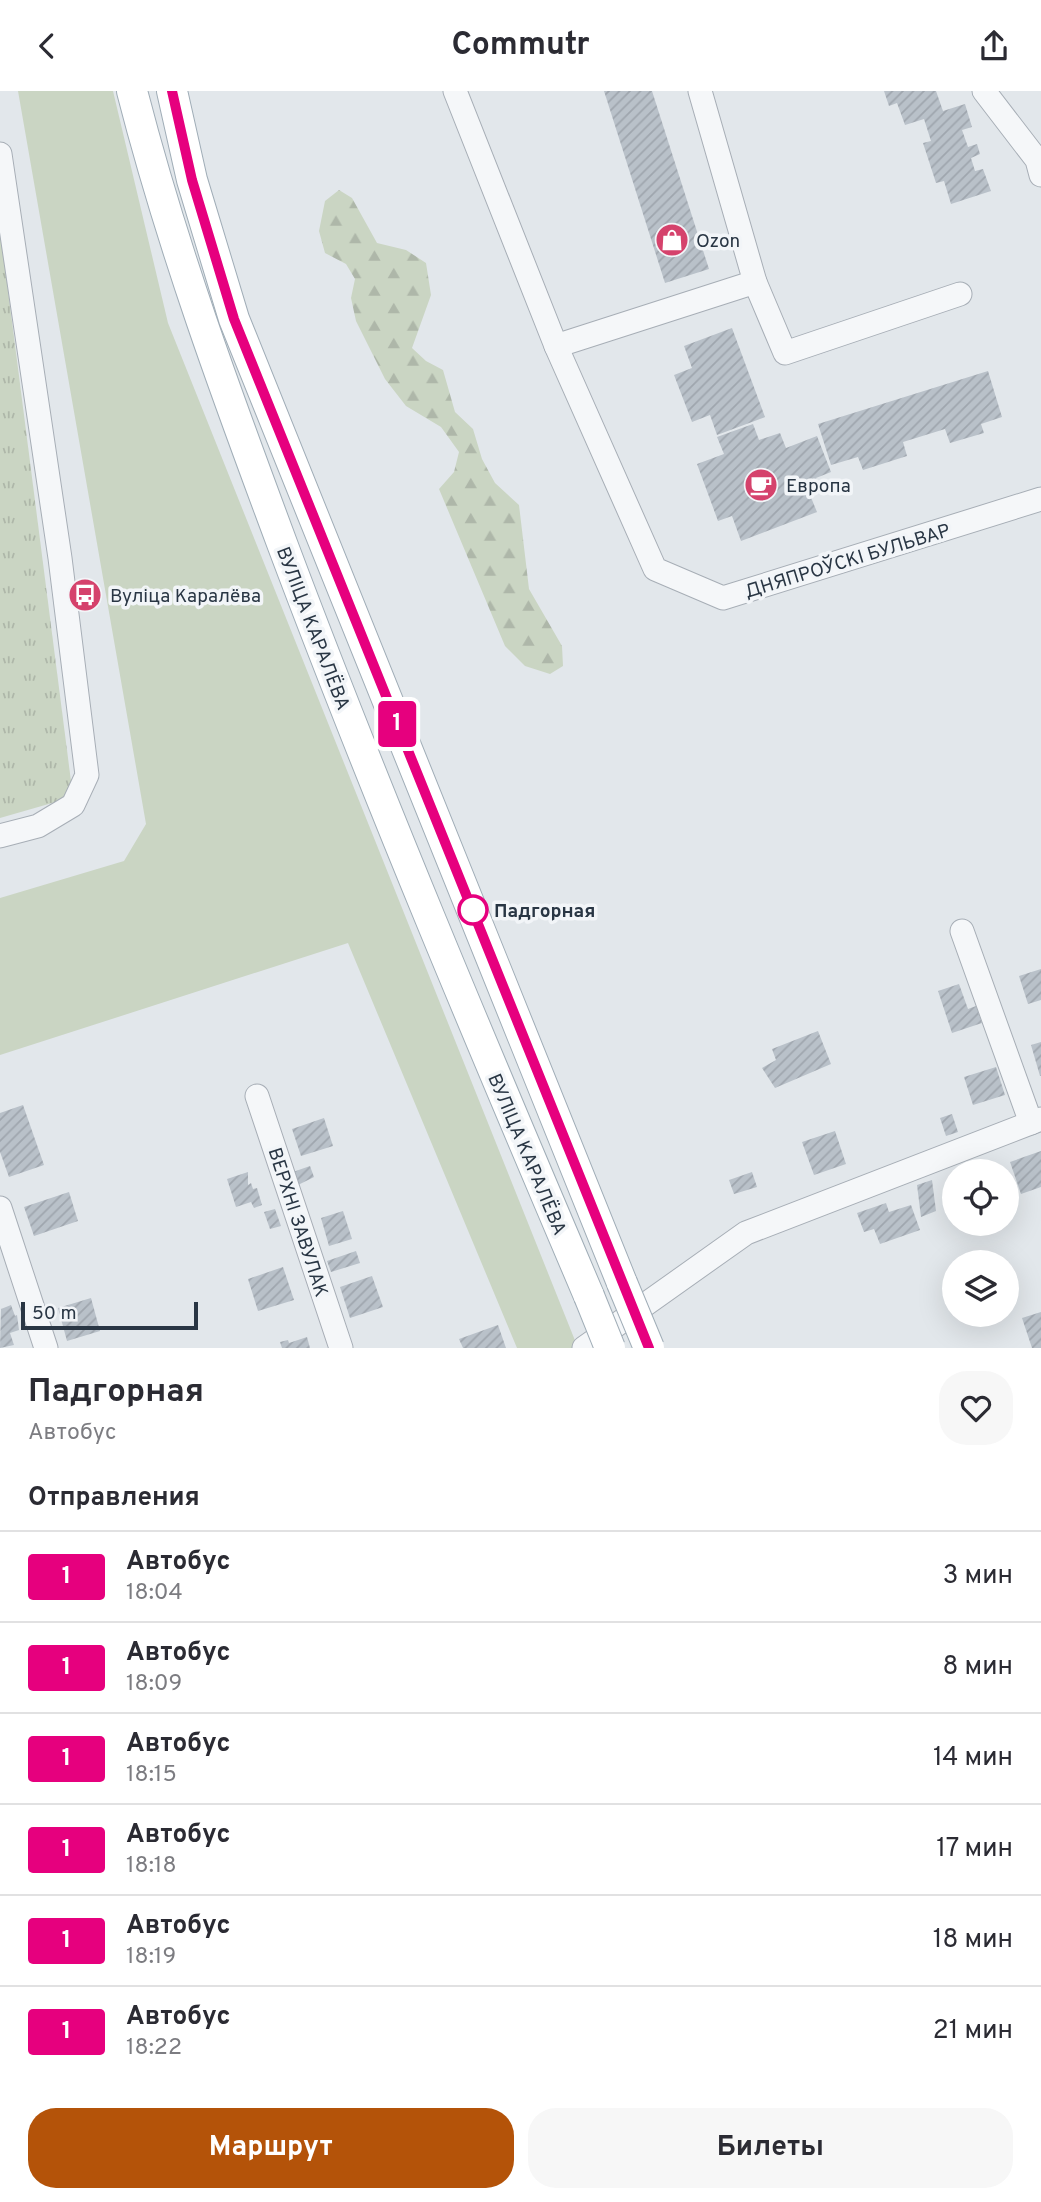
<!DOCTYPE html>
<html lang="ru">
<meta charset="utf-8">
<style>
:root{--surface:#fff;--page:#f7f7f7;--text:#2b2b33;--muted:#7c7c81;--line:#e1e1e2;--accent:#b45309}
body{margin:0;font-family:Overpass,sans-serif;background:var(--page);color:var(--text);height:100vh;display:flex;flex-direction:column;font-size:26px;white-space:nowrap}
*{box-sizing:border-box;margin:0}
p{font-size:23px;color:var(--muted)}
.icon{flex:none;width:38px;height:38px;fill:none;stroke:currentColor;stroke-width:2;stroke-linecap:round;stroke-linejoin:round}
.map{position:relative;height:1257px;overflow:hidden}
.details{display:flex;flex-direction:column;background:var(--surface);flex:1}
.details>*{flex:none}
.badge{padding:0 14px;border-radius:5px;font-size:24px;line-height:46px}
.controls{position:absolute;left:942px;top:1068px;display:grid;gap:14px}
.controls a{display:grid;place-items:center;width:77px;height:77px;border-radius:50%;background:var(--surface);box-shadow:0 7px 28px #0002;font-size:35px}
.scale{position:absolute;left:21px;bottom:18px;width:177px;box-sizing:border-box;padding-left:7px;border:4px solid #293644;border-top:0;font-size:19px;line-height:24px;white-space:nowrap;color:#293644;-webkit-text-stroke:5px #f2f5f8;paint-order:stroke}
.map>.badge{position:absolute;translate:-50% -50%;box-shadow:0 0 0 4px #fff}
h2{padding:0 28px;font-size:26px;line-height:63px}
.round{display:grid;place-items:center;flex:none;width:74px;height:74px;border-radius:28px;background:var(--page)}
.overview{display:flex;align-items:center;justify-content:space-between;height:119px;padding:0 28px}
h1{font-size:33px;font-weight:700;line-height:52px}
.action{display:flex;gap:14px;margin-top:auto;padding:14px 28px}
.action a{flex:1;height:80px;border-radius:28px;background:var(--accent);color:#fff;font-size:28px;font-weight:700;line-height:80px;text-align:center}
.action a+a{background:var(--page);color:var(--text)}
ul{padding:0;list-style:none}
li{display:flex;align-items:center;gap:21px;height:91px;padding:0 28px;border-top:2px solid var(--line)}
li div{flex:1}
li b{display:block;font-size:26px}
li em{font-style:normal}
li .badge{min-width:77px;font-weight:700;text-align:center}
header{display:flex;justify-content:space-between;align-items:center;height:91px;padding:0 28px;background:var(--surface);font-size:32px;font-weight:700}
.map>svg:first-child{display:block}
.grass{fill:#cad5c3}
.forest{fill:url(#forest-firs)}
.park{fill:url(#park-tufts)}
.building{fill:url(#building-hatch)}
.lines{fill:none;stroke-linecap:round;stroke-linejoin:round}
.minor-casing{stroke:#a7aeb6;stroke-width:25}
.major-casing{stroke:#a0adb7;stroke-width:32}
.minor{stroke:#f5f7f9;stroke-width:23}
.major{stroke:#fff;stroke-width:30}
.major-bridge-casing{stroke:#a0adb7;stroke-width:32;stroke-linecap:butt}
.major-bridge{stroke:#fff;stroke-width:30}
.line-casing{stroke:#fff;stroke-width:16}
.line{stroke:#e6007e;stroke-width:10}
.stop-dot{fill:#fff;stroke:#e6007e;stroke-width:3.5}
.labels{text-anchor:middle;stroke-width:7;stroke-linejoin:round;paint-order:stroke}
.poi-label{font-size:19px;fill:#293644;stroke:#f2f5f8;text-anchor:start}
.street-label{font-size:19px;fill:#293644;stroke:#f2f5f8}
.stop-label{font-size:19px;font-weight:bold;fill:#293644;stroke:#f2f5f8;text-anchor:start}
</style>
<header><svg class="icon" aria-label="back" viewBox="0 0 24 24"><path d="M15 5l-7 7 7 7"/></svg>Commutr<svg class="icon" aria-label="share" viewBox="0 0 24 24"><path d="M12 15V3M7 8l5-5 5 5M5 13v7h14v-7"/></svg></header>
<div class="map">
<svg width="1041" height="1257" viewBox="0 0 1041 1257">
<defs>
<pattern id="forest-firs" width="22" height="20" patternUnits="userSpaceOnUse" patternTransform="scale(1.75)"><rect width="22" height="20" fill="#cad5c3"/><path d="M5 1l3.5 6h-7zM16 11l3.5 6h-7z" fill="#aeb7a9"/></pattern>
<pattern id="park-tufts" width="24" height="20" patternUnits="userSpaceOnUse" patternTransform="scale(1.75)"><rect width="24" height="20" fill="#cad5c3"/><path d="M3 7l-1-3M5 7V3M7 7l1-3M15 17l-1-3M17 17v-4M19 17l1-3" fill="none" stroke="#aeb7a9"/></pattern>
<pattern id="building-hatch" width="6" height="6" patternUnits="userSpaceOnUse" patternTransform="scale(1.75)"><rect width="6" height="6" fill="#b9c1c9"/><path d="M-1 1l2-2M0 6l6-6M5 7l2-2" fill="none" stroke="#9fa6ae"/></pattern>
</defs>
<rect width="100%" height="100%" fill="#e2e7eb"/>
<!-- grass -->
<path class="grass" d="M 18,0 L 113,0 L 168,232 L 578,1257 L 517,1257 L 348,852 L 0,964 L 0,807 L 124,770 L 146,733 Z"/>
<!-- forest -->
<path class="forest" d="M 339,99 L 352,107 L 377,152 L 406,159 L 426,172 L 431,204 L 412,257 L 426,270 L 443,279 L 455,321 L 473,338 L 482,368 L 495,392 L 519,414 L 529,498 L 562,555 L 563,575 L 550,583 L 525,575 L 505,555 L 439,398 L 454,381 L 459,361 L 441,336 L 406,315 L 385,288 L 356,230 L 351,207 L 355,188 L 346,173 L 325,162 L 319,140 L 325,110 Z"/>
<!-- park -->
<path class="park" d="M 0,137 L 73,706 L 0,727 Z"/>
<!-- building -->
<g class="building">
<path d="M 604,0 L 652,0 L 709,178 L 665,192 Z"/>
<path d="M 884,0 L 936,0 L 943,20 L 965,13 L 972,36 L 962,39 L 968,56 L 977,53 L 980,63 L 971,67 L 975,80 L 983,78 L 991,100 L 951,113 L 944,90 L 936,92 L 923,52 L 931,50 L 924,28 L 905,34 L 897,12 L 889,15 Z"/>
<path d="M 732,237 L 765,326 L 717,344 L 710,324 L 692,331 L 674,284 L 692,277 L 684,255 Z"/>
<path d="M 988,280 L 1002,326 L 981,333 L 984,342 L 950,352 L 945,338 L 903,351 L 907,365 L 863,379 L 858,366 L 831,374 L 818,333 Z"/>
<path d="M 753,333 L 759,349 L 780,342 L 786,357 L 817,345 L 831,381 L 816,387 L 821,400 L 810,404 L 817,421 L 741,450 L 732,425 L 718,430 L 697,373 L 724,363 L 717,346 Z"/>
<path d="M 1041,878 L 1041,909 L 1028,913 L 1019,885 Z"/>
<path d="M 959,893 L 968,918 L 976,915 L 982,932 L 952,942 L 938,900 Z"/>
<path d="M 818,940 L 831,973 L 775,997 L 762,977 L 776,969 L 772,958 Z"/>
<path d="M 1041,951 L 1041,985 L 1040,985 L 1031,954 Z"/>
<path d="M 996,976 L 1005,1004 L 973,1014 L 964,986 Z"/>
<path d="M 23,1014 L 44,1074 L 9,1086 L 0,1061 L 0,1022 Z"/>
<path d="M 952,1023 L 958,1041 L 946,1045 L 940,1027 Z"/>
<path d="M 324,1027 L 333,1055 L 301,1065 L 292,1038 Z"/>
<path d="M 835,1040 L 846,1073 L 814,1084 L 802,1051 Z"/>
<path d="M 1041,1060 L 1041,1096 L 1021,1103 L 1010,1071 Z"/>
<path d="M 310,1075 L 314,1086 L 298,1094 L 293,1081 Z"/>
<path d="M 248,1081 L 248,1094 L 251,1092 L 253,1098 L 257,1097 L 262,1114 L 254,1117 L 251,1111 L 236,1116 L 227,1088 Z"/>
<path d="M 752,1081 L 757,1096 L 734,1103 L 729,1089 Z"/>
<path d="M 932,1089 L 936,1120 L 921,1126 L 917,1094 Z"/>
<path d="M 69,1101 L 78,1130 L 34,1145 L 24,1116 Z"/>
<path d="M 886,1112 L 889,1121 L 911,1114 L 920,1139 L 880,1153 L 874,1138 L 864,1141 L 857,1122 Z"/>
<path d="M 275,1118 L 281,1135 L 270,1138 L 264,1121 Z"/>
<path d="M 343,1120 L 352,1148 L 329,1155 L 321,1127 Z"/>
<path d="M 356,1160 L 360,1172 L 331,1181 L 327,1170 Z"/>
<path d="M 283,1176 L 294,1209 L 258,1220 L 248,1188 Z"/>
<path d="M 372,1185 L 383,1216 L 350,1227 L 340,1196 Z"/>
<path d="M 91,1207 L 100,1240 L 67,1250 L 58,1217 Z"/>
<path d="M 11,1214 L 15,1225 L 17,1224 L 19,1239 L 10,1242 L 14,1254 L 0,1257 L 1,1218 Z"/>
<path d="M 1041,1221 L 1041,1257 L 1032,1257 L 1022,1227 Z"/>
<path d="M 498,1234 L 506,1257 L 463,1257 L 459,1248 Z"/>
<path d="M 307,1246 L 310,1257 L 282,1257 L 280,1251 L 288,1249 L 289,1252 Z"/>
</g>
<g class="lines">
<defs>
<g id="minor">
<path d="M 455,0 L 556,255 L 655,478 L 723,507 L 1041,408"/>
<path d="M 984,0 L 1037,69 L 1041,84"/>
<path d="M 0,63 L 60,467 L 87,684 L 73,714 L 38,735 L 0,745"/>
<path d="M 755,191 L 785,262 L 960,203"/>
<path d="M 556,255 L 755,191 L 700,0"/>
<path d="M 962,840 L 1031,1032"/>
<path d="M 257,1005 L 341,1257"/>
<path d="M 0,1117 L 46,1257"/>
<path d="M 584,1257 L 746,1142 L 1041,1028"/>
</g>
<g id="major">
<path d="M 132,0 C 172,156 227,305 283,455 C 378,708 483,956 589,1205"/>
<path d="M 172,0 L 192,89 L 234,228 L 622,1192"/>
</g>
</defs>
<!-- minor casing -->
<use href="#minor" class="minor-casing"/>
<!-- major casing -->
<use href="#major" class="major-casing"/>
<!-- minor -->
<use href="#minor" class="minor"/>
<!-- major -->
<use href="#major" class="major"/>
<defs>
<g id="major-bridge">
<path d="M 622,1192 L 649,1257"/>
<path d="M 589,1205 L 610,1257"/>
</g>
</defs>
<!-- major-bridge casing -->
<use href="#major-bridge" class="major-bridge-casing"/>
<!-- major-bridge -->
<use href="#major-bridge" class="major-bridge"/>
</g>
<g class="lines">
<defs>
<path id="line" d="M 172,0 L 192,89 L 234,228 L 649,1257"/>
</defs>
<!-- line casing -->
<use href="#line" class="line-casing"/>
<!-- line -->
<use href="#line" class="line"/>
</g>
<!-- icons -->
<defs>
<symbol id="shop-disc" viewBox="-11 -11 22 22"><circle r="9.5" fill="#d5426c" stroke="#f2f5f8"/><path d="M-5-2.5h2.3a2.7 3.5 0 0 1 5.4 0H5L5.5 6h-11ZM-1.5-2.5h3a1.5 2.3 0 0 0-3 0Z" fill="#fff"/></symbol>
<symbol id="cafe-disc" viewBox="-11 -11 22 22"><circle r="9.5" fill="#d5426c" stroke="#f2f5f8"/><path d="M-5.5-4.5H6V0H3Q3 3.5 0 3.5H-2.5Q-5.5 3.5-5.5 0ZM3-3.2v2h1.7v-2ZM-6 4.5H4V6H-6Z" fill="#fff"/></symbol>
<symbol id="bus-disc" viewBox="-11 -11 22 22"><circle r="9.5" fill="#d5426c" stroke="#f2f5f8"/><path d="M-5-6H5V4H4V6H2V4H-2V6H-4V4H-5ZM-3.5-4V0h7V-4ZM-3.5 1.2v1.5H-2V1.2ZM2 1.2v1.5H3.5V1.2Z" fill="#fff"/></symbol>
</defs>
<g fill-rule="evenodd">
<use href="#shop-disc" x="653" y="130" width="38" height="38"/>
<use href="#cafe-disc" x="742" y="375" width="38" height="38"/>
<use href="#bus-disc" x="66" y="485" width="38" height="38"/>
</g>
<!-- markers -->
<circle class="stop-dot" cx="473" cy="819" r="14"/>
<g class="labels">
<!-- poi labels -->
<g class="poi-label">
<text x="696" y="156">Ozon</text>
<text x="786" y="401">Европа</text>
<text x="110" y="511">Вуліца Каралёва</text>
</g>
<!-- street labels -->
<g class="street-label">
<text transform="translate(847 469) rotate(-17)" y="7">ДНЯПРОЎСКІ БУЛЬВАР</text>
<text transform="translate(314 537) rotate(69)" y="7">ВУЛІЦА КАРАЛЁВА</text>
<text transform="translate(528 1063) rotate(67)" y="7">ВУЛІЦА КАРАЛЁВА</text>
<text transform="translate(299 1131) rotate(72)" y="7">ВЕРХНІ ЗАВУЛАК</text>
</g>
<!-- stop labels -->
<g class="stop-label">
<text x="494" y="826">Падгорная</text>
</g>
</g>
</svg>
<div class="controls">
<a><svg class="icon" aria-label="locate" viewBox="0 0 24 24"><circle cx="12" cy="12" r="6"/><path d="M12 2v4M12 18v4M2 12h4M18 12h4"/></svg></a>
<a><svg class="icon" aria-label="layers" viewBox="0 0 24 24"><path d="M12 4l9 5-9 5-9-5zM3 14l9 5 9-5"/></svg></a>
</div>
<div class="scale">50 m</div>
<b class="badge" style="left:397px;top:633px;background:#e6007e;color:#fff">1</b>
</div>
<section class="details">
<div class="overview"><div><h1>Падгорная</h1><p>Автобус</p></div><a class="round"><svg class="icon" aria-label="heart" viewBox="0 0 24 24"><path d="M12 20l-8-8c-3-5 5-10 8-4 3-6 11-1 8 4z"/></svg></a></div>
<h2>Отправления</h2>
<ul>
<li><span class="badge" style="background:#e6007e;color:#fff">1</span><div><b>Автобус</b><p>18:04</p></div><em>3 мин</em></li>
<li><span class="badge" style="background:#e6007e;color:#fff">1</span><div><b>Автобус</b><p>18:09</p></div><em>8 мин</em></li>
<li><span class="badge" style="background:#e6007e;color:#fff">1</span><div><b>Автобус</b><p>18:15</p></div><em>14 мин</em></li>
<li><span class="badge" style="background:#e6007e;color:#fff">1</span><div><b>Автобус</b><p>18:18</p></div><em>17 мин</em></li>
<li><span class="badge" style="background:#e6007e;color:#fff">1</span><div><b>Автобус</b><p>18:19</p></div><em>18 мин</em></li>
<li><span class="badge" style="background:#e6007e;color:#fff">1</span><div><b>Автобус</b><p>18:22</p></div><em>21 мин</em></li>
</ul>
<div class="action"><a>Маршрут</a><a>Билеты</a></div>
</section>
